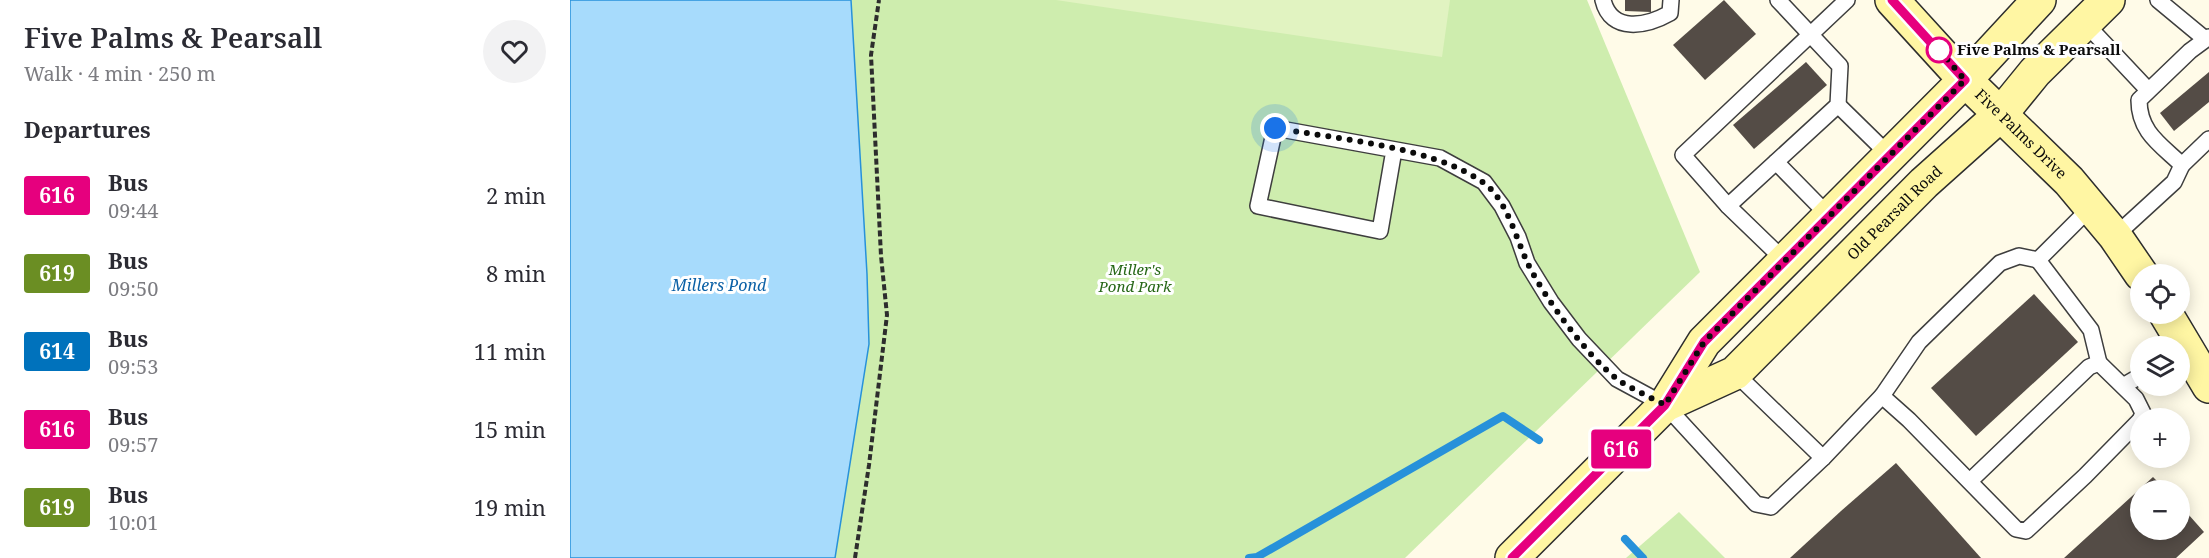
<!DOCTYPE html>
<meta charset="utf-8">
<style>
:root{--surface:#fff;--page:#f2f2f3;--text:#2b2b33;--muted:#7c7c81}
body{margin:0;font-family:"Noto Serif",serif;background:var(--page);color:var(--text);height:100vh;display:flex;flex-direction:column;font-size:22px;white-space:nowrap}
*{box-sizing:border-box;margin:0}
p{font-size:20px;color:var(--muted)}
.icon{flex:none;width:33px;height:33px;fill:none;stroke:currentColor;stroke-width:2;stroke-linecap:round;stroke-linejoin:round}
.map{position:relative;flex:1;overflow:hidden}
.panel{display:flex;flex-direction:column;background:var(--surface);width:570px}
.panel>*{flex:none}
.badge{padding:0 12px;border-radius:4px;font-size:21px;line-height:39px}
.fabs{position:absolute;left:1560px;top:264px;display:grid;gap:12px}
.fabs a{display:grid;place-items:center;width:60px;height:60px;border-radius:50%;background:var(--surface);box-shadow:0 3px 15px #0003;font-size:30px}
.you{position:absolute;width:30px;height:30px;margin:-15px;border:4px solid #fff;border-radius:50%;background:#1a73e8;box-shadow:0 0 0 9px #1a73e833}
.map>.badge{position:absolute;translate:-50% -50%;box-shadow:0 0 0 3px #fff}
h2{padding:0 24px;font-size:22px;line-height:54px}
.round{display:grid;place-items:center;flex:none;width:63px;height:63px;border-radius:32px;background:var(--page)}
.summary{display:flex;align-items:center;justify-content:space-between;height:102px;padding:0 24px}
h1{font-size:28px;font-weight:600;line-height:45px}
ul{padding:0;list-style:none}
li{display:flex;align-items:center;gap:18px;height:78px;padding:0 24px}
li div{flex:1}
li b{display:block;font-size:22px}
li em{font-style:normal}
li .badge{min-width:66px;font-weight:700;text-align:center}
main{display:flex;flex:1;min-height:0}
.map>svg:first-child{display:block}
.green{fill:#ceedae}
.pitch{fill:#e1f3c1}
.water{fill:#a7dbfc;stroke:#2791da;stroke-width:1.5}
.lines{fill:none;stroke-linecap:round;stroke-linejoin:round}
.stream{stroke:#2791da;stroke-width:8}
.building{fill:#544c46}
.lane-casing{stroke:#3e3e3e;stroke-width:18}
.secondary-casing{stroke:#2d2d2d;stroke-width:36}
.path{stroke:#2d2d2d;stroke-width:4;stroke-dasharray:6 3;stroke-linecap:butt}
.lane{stroke:#fff;stroke-width:15}
.secondary{stroke:#fff6a3;stroke-width:33}
.line-casing{stroke:#fff;stroke-width:14}
.line{stroke:#e6007e;stroke-width:9}
.walk{stroke:#0b0b0b;stroke-width:6;stroke-dasharray:0 10.8}
.stop-dot{fill:#fff;stroke:#e6007e;stroke-width:3}
.labels{text-anchor:middle;stroke-width:6;stroke-linejoin:round;paint-order:stroke}
.stop-label{font-size:15px;font-weight:bold;fill:#0b0b0b;stroke:#fff;text-anchor:start}
.street-label{font-size:15px;fill:#0b0b0b;stroke:#fff}
.park-label{font-size:15px;font-style:italic;fill:#266716;stroke:#fff}
.water-label{font-size:16px;font-style:italic;fill:#0a60a6;stroke:#fff}
</style>
<main>
<section class="panel">
<div class="summary"><div><h1>Five Palms &amp; Pearsall</h1><p>Walk · 4 min · 250 m</p></div><a class="round"><svg class="icon" aria-label="heart" viewBox="0 0 24 24"><path d="M12 20l-8-8c-3-5 5-10 8-4 3-6 11-1 8 4z"/></svg></a></div>
<h2>Departures</h2>
<ul>
<li><span class="badge" style="background:#e6007e;color:#fff">616</span><div><b>Bus</b><p>09:44</p></div><em>2 min</em></li>
<li><span class="badge" style="background:#6b8e23;color:#fff">619</span><div><b>Bus</b><p>09:50</p></div><em>8 min</em></li>
<li><span class="badge" style="background:#0072bc;color:#fff">614</span><div><b>Bus</b><p>09:53</p></div><em>11 min</em></li>
<li><span class="badge" style="background:#e6007e;color:#fff">616</span><div><b>Bus</b><p>09:57</p></div><em>15 min</em></li>
<li><span class="badge" style="background:#6b8e23;color:#fff">619</span><div><b>Bus</b><p>10:01</p></div><em>19 min</em></li>
</ul>
</section>
<div class="map">
<svg width="1639" height="558" viewBox="0 0 1639 558">
<rect width="100%" height="100%" fill="#fffbe8"/>
<!-- green -->
<g class="green">
<path d="M 0,0 L 1017,0 L 1130,272 L 835,558 L 0,558 Z"/>
<path d="M 1109,512 L 1155,558 L 1056,558 Z"/>
</g>
<!-- pitch -->
<path class="pitch" d="M 486,0 L 880,0 L 872,57 Z"/>
<!-- water -->
<path class="water" d="M 0,0 L 281,0 L 297,274 L 299,344 L 265,558 L 0,558 Z"/>
<g class="lines">
<!-- stream -->
<g class="stream">
<path d="M 1055,539 L 1073,558"/>
<path d="M 679,558 L 687,557 L 933,416 L 969,440"/>
</g>
</g>
<!-- building -->
<g class="building">
<path d="M 1055,0 L 1081,0 L 1081,12 L 1055,11 Z"/>
<path d="M 1154,0 L 1186,34 L 1135,80 L 1103,45 Z"/>
<path d="M 1236,62 L 1257,85 L 1184,149 L 1163,125 Z"/>
<path d="M 1639,72 L 1639,102 L 1604,131 L 1590,113 Z"/>
<path d="M 1464,294 L 1508,342 L 1406,436 L 1361,388 Z"/>
<path d="M 1326,463 L 1411,558 L 1220,558 L 1271,511 Z"/>
<path d="M 1583,477 L 1596,490 L 1570,490 L 1570,530 L 1610,530 L 1610,505 L 1634,532 L 1606,558 L 1494,558 Z"/>
</g>
<g class="lines">
<defs>
<g id="lane">
<path d="M 1033,0 C 1041,34 1077,26 1100,13 L 1101,0"/>
<path d="M 1588,0 L 1635,39"/>
<path d="M 1515,23 L 1578,90"/>
<path d="M 1268,105 L 1318,154"/>
<path d="M 824,150 L 810,231 L 688,206 L 705,128 L 870,158 L 914,182 L 932,206 L 948,237 L 957,263 L 981,302 L 1009,339 L 1047,379 L 1095,405 L 1186,504 L 1201,507 L 1253,458 L 1312,396 L 1339,420 L 1446,529 L 1456,531 L 1515,476 L 1570,420"/>
<path d="M 1206,162 L 1259,216"/>
<path d="M 1612,165 L 1639,139"/>
<path d="M 1158,206 L 1268,105 L 1270,66 L 1208,0"/>
<path d="M 1545,236 L 1604,182 L 1612,165 C 1590,144 1569,132 1569,100 L 1620,51 L 1639,37"/>
<path d="M 1468,260 L 1521,330 L 1529,363"/>
<path d="M 1215,261 L 1158,206 L 1113,155 L 1277,0"/>
<path d="M 1165,373 L 1253,458"/>
<path d="M 1553,386 L 1570,376"/>
<path d="M 1312,396 L 1349,342 L 1430,263 L 1449,256 L 1468,260 L 1521,207"/>
<path d="M 1400,481 L 1519,367 L 1529,363 L 1566,399 L 1573,413 L 1571,418"/>
</g>
<g id="secondary">
<path id="s1" d="M 1322,0 L 1395,80 L 1499,181 L 1545,236 L 1571,274"/>
<path d="M 1596,314 L 1639,386"/>
<path id="s2" d="M 1095,405 L 1165,373 L 1354,183 L 1430,115 L 1465,72 L 1538,0"/>
<path d="M 942,558 L 1095,405 L 1134,342 L 1395,80 L 1469,0"/>
</g>
</defs>
<!-- lane casing -->
<use href="#lane" class="lane-casing"/>
<!-- secondary casing -->
<use href="#secondary" class="secondary-casing"/>
<!-- path -->
<path class="path" d="M 285,558 L 299,465 L 317,315 L 311,256 L 301,55 L 309,0"/>
<!-- lane -->
<use href="#lane" class="lane"/>
<!-- secondary -->
<use href="#secondary" class="secondary"/>
</g>
<g class="lines">
<defs>
<path id="line" d="M 942,558 L 1095,405 L 1134,342 L 1395,80 L 1322,0"/>
</defs>
<!-- line casing -->
<use href="#line" class="line-casing"/>
<!-- line -->
<use href="#line" class="line"/>
<!-- walk -->
<path class="walk" d="M 705,128 C 767,139 859,146 911,181 C 936,196 946,239 958,264 C 974,297 1018,357 1047,379 C 1061,389 1080,397 1095,405 L 1134,342 L 1395,80 L 1369,50"/>
</g>
<!-- markers -->
<circle class="stop-dot" cx="1369" cy="50" r="12"/>
<g class="labels">
<!-- stop labels -->
<g class="stop-label">
<text x="1387" y="55">Five Palms &amp; Pearsall</text>
</g>
<!-- street labels -->
<g class="street-label">
<text dy="5" stroke="none"><textPath href="#s1" startOffset="186">Five Palms Drive</textPath></text>
<text dy="5" stroke="none"><textPath href="#s2" startOffset="303">Old Pearsall Road</textPath></text>
</g>
<!-- park labels -->
<g class="park-label">
<text x="565" y="275">Miller's<tspan x="565" dy="17">Pond Park</tspan></text>
</g>
<!-- water labels -->
<g class="water-label">
<text x="149" y="291">Millers Pond</text>
</g>
</g>
</svg>
<div class="fabs">
<a><svg class="icon" aria-label="locate" viewBox="0 0 24 24"><circle cx="12" cy="12" r="6"/><path d="M12 2v4M12 18v4M2 12h4M18 12h4"/></svg></a>
<a><svg class="icon" aria-label="layers" viewBox="0 0 24 24"><path d="M12 4l9 5-9 5-9-5zM3 14l9 5 9-5"/></svg></a>
<a>+</a>
<a>−</a>
</div>
<div class="you" style="left:705px;top:128px"></div>
<b class="badge" style="left:1051px;top:449px;background:#e6007e;color:#fff">616</b>
</div>
</main>
